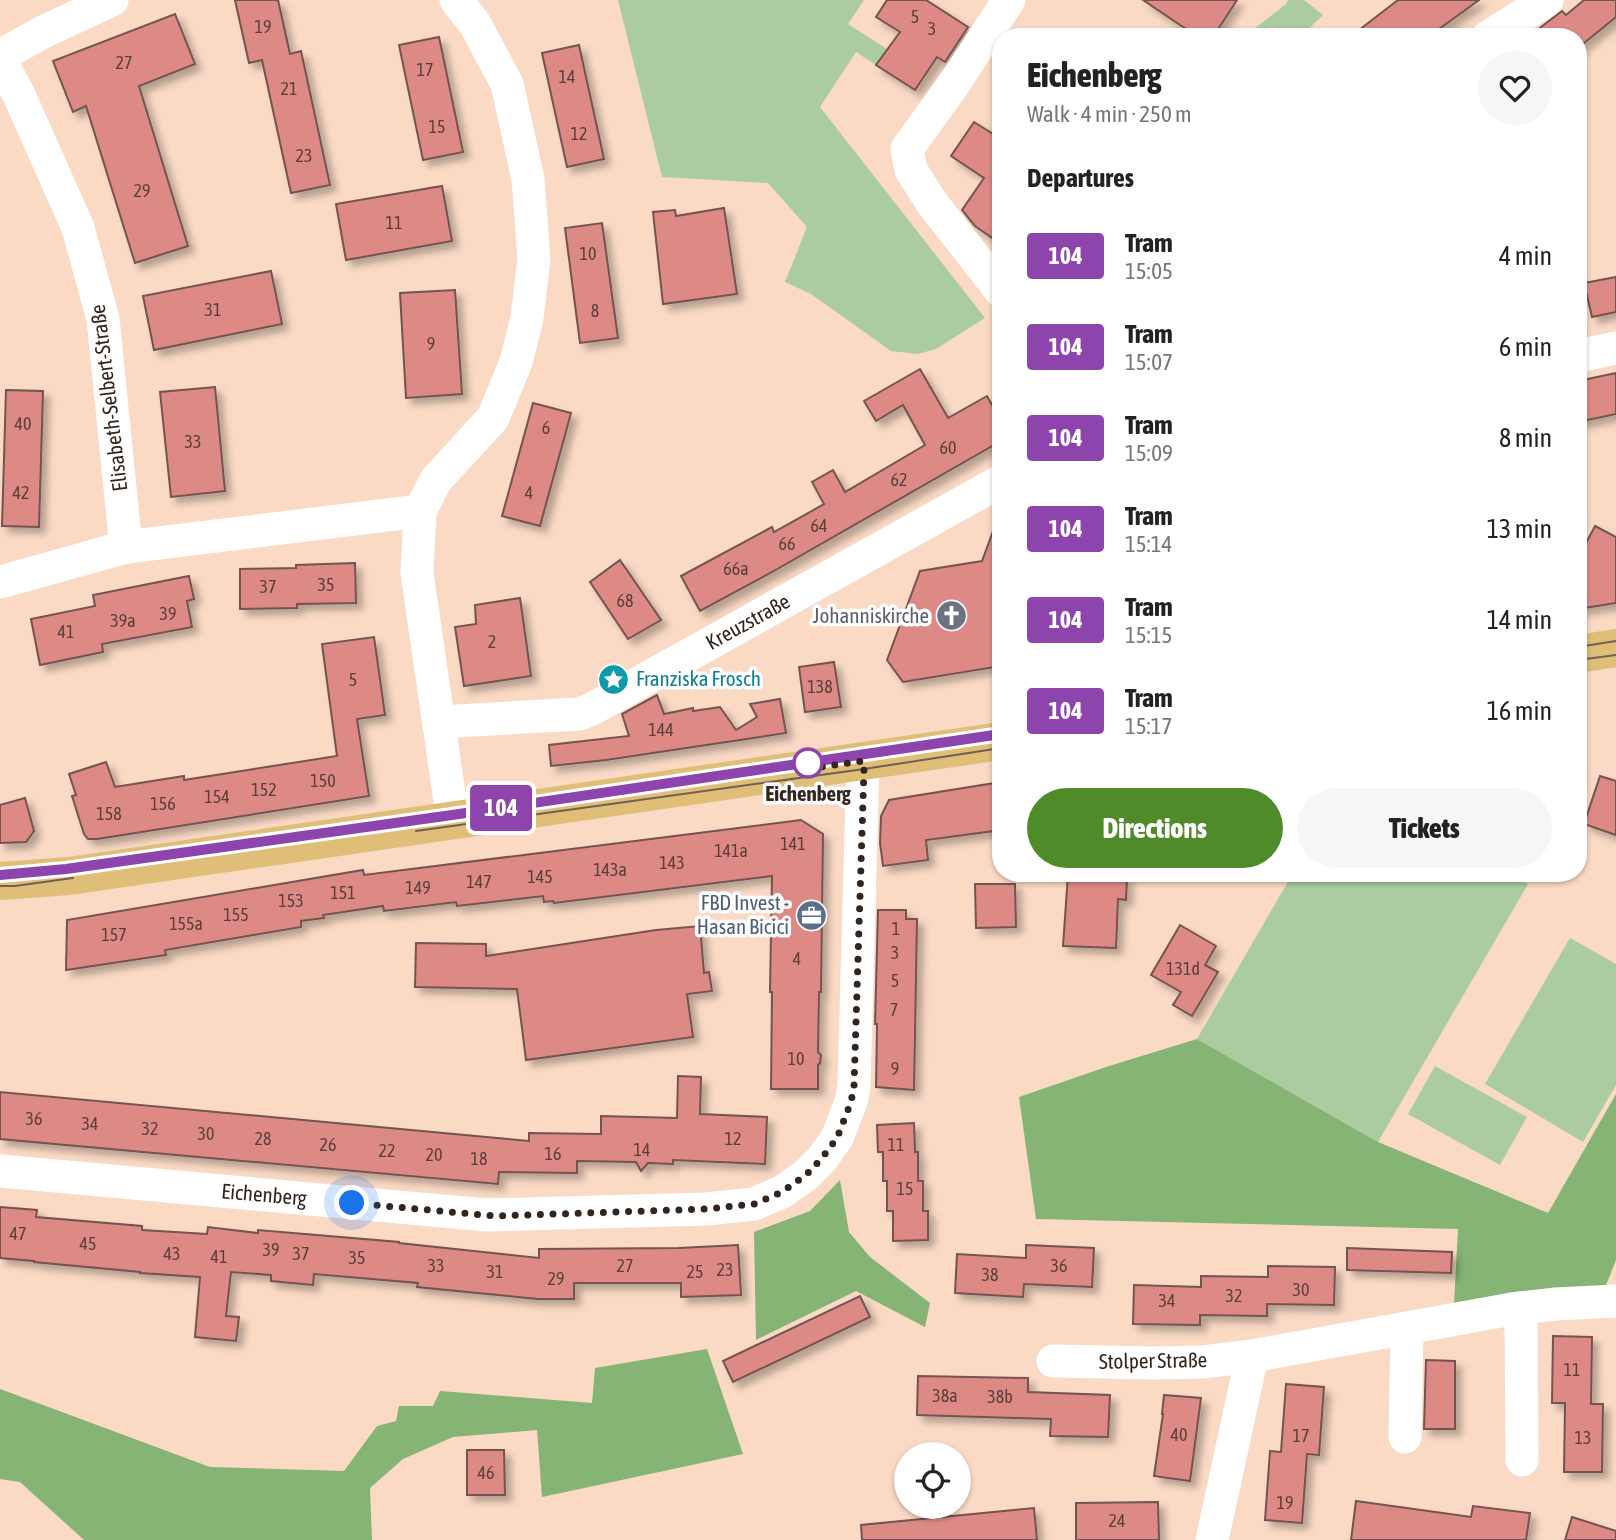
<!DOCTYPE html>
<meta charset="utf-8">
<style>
:root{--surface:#fff;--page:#f6f6f6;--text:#222;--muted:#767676;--accent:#508b29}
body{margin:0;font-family:"Asap Condensed",sans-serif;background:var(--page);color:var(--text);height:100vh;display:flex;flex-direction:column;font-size:26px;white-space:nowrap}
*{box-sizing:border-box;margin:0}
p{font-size:23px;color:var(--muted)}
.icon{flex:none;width:38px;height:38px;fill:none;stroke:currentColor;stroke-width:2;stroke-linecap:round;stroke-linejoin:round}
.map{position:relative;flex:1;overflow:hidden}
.panel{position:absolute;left:992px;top:28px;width:595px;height:854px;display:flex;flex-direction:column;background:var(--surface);border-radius:28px;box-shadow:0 2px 5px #0004}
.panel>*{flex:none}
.badge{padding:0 14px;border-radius:5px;font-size:24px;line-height:46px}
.buttons{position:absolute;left:894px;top:1442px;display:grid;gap:14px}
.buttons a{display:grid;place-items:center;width:77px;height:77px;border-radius:50%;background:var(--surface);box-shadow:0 2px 5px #0004;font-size:35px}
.you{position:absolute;width:35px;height:35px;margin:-18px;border:5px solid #fff;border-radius:50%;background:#1a73e8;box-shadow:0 0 0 10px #1a73e833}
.map>.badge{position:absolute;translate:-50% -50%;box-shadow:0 0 0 4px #fff}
h2{padding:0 35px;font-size:26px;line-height:63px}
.round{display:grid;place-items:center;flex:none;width:74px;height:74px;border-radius:37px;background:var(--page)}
.head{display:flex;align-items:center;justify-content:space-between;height:119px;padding:0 35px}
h1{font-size:33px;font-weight:800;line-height:52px}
.button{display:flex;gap:14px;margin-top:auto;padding:14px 35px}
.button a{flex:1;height:80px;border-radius:42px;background:var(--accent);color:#fff;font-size:28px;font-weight:800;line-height:80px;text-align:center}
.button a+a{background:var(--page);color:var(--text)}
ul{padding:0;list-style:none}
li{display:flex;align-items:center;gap:21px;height:91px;padding:0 35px}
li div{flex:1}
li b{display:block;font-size:26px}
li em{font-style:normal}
li .badge{min-width:77px;font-weight:700;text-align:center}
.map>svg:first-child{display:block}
.green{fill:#abcca0}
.forest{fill:#85b474}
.building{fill:#dd8a87;stroke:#745351;stroke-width:2;filter:url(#shadow)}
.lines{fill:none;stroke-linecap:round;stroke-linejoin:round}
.minor{stroke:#fff;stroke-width:33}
.major{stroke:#dfbe77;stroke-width:38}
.tram{stroke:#736054;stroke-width:2}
.line-casing{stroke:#fff;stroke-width:16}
.line{stroke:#8e44ad;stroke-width:10}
.walk{stroke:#31251d;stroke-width:7;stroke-dasharray:0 12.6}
.stop-dot{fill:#fff;stroke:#8e44ad;stroke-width:3.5}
.labels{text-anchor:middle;stroke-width:7;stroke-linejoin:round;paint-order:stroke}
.number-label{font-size:18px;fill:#5c3e38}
.street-label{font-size:21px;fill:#31251d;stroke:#fff}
.worship-label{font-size:21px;fill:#5b616d;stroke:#fff;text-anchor:end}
.culture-label{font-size:21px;fill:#0d838f;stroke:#fff;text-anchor:start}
.stop-label{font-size:21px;font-weight:bold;fill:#31251d;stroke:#fff}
.service-label{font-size:21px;fill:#4e5e75;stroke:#fff;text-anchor:end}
</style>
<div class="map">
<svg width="1616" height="1540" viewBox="0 0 1616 1540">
<defs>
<filter id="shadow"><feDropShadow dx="6" dy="6" stdDeviation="3.5" flood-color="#0004"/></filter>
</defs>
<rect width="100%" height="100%" fill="#fadac5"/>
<!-- green -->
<g class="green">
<path d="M 618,0 L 864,0 L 848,24 L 887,49 L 876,65 L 856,52 L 820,107 L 985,318 L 936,349 L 918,354 L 891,351 L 811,294 L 785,282 L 807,227 L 768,183 L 662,177 Z"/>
<path d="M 1288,0 L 1304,0 L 1323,15 L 1300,37 L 1244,37 L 1286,4 Z"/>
<path d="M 1293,873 L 1509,873 L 1528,884 L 1378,1142 L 1197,1039 Z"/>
<path d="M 1570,938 L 1616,964 L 1616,1085 L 1583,1142 L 1485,1084 Z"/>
<path d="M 1435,1066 L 1527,1117 L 1500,1165 L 1408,1114 Z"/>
</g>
<!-- forest -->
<g class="forest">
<path d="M 1197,1039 L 1378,1142 L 1548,1213 L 1616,1094 L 1616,1260 L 1606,1285 L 1454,1304 L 1458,1229 L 1036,1219 L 1019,1097 L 1106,1067 Z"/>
<path d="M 840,1180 L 849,1232 L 870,1257 L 930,1303 L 925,1327 L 856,1291 L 756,1340 L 754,1232 L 810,1211 Z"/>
<path d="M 707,1349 L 743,1454 L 542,1497 L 537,1430 L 453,1437 L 403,1459 L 370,1488 L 372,1540 L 84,1540 L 20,1482 L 0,1479 L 0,1389 L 210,1467 L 344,1471 L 377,1426 L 396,1421 L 399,1406 L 433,1406 L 440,1391 L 592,1403 L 595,1368 Z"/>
</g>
<!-- building -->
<g class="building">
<path d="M 235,0 L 278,0 L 290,54 L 301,51 L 330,185 L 291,193 L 262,60 L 249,63 Z"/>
<path d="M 887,0 L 926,0 L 968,27 L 945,62 L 937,57 L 915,90 L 876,65 L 900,32 L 876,17 Z"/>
<path d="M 1143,0 L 1237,0 L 1213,37 L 1198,37 Z"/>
<path d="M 1398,0 L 1479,0 L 1428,37 L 1350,37 Z"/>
<path d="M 1584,0 L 1616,0 L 1616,17 L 1578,48 L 1578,37 L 1528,37 L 1562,11 L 1566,15 Z"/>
<path d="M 175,14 L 195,64 L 139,86 L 188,246 L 135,263 L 86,106 L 73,112 L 53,61 Z"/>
<path d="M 439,37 L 463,152 L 423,160 L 399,45 Z"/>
<path d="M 579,45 L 604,159 L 567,167 L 542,53 Z"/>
<path d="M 974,122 L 1001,139 L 1001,244 L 975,226 L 962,210 L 984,178 L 951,156 Z"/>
<path d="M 442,186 L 452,241 L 346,260 L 336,204 Z"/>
<path d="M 724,208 L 737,294 L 663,304 L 653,212 L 675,210 L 676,216 Z"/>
<path d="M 602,223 L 618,338 L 580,343 L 565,228 Z"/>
<path d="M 271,271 L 282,324 L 154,350 L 143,296 Z"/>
<path d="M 1616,277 L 1616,312 L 1592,317 L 1584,283 Z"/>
<path d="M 455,290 L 462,394 L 406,398 L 400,293 Z"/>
<path d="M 920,369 L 948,418 L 987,396 L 1001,421 L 1001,441 L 772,572 L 700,611 L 681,576 L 772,527 L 774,532 L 824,504 L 812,482 L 833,470 L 845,492 L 925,445 L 903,405 L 876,421 L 864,401 Z"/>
<path d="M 1616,373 L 1616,414 L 1578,422 L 1578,381 Z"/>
<path d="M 215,387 L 225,491 L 171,497 L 160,392 Z"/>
<path d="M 6,390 L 43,391 L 39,527 L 2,526 Z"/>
<path d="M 533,403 L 571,413 L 540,526 L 502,516 Z"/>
<path d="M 999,515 L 1001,515 L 1001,666 L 903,682 L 887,660 L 920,571 L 982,561 Z"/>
<path d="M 1595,526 L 1616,537 L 1616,603 L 1578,609 L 1578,558 Z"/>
<path d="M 620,560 L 661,620 L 628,639 L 590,582 Z"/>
<path d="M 355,563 L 356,603 L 297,604 L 297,608 L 240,609 L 240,569 L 296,568 L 296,565 Z"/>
<path d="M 189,576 L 194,599 L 187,601 L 192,627 L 102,644 L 103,652 L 40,665 L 31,619 L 95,606 L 93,595 Z"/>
<path d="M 520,598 L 531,676 L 464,686 L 455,627 L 476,624 L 475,605 Z"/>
<path d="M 374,637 L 385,715 L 357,719 L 369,796 L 97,839 L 88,839 L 84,834 L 72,796 L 76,795 L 69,774 L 106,762 L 115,787 L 184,776 L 184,780 L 337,756 L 322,644 Z"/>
<path d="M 834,662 L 841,707 L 805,712 L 799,667 Z"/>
<path d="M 657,695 L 664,714 L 693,708 L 693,711 L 720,707 L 736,730 L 757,717 L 750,704 L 780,699 L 786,733 L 606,760 L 551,766 L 549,745 L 629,736 L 622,714 Z"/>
<path d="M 1600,776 L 1616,781 L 1616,835 L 1584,824 Z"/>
<path d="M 1001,782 L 1001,830 L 926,840 L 928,860 L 883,866 L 880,843 L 881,816 L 889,800 Z"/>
<path d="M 25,798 L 34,831 L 26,842 L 0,843 L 0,805 Z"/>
<path d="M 801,820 L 823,834 L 821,992 L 819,992 L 818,1052 L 821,1055 L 820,1063 L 818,1065 L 818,1089 L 771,1089 L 772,992 L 770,992 L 772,876 L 554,903 L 553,901 L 544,902 L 543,896 L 457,906 L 456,902 L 384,911 L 383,906 L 323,915 L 324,918 L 301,921 L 301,927 L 165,950 L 166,955 L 66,970 L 67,920 L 363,870 L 364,875 Z"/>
<path d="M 1068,874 L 1127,878 L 1126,900 L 1118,899 L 1116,948 L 1063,946 Z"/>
<path d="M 975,884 L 1015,884 L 1016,927 L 976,928 Z"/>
<path d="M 878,910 L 906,910 L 906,919 L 917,919 L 914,1090 L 876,1087 L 877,1024 L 875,1024 Z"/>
<path d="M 1180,925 L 1216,946 L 1205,965 L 1218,972 L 1192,1016 L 1173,1005 L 1181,992 L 1151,975 Z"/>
<path d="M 700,926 L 704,973 L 709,972 L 712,991 L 687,994 L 693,1037 L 526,1060 L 517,989 L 415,987 L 416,943 L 486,944 L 486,956 L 656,930 Z"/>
<path d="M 678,1076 L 701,1077 L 700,1114 L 767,1117 L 765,1164 L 673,1160 L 673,1164 L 648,1163 L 641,1171 L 636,1162 L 577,1161 L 577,1173 L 499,1172 L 498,1184 L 0,1139 L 0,1092 L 529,1141 L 529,1133 L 601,1134 L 601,1116 L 677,1118 Z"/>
<path d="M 914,1123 L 915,1152 L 918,1152 L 918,1181 L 923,1181 L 923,1211 L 928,1211 L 928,1240 L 893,1241 L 893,1211 L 887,1211 L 887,1181 L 883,1181 L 883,1152 L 878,1152 L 877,1125 Z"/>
<path d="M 0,1207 L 37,1210 L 36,1217 L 142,1226 L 142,1230 L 207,1234 L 208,1227 L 258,1233 L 258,1230 L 399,1242 L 399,1243 L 539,1258 L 539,1249 L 679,1248 L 738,1245 L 741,1295 L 681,1297 L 681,1283 L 574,1283 L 574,1299 L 538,1299 L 417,1287 L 418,1283 L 314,1274 L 313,1285 L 271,1281 L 271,1275 L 231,1272 L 226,1316 L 239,1317 L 236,1341 L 195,1337 L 200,1277 L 140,1273 L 140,1272 L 34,1262 L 34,1261 L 0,1258 Z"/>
<path d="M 1026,1245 L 1094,1248 L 1092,1287 L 1024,1284 L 1023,1297 L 955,1293 L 957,1254 L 1026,1258 Z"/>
<path d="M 1347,1248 L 1452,1252 L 1451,1273 L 1347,1270 Z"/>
<path d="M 1268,1266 L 1335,1267 L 1334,1305 L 1267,1304 L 1267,1316 L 1200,1315 L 1200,1325 L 1133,1324 L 1134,1285 L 1201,1287 L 1201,1276 L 1268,1277 Z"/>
<path d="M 860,1296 L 870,1317 L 733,1382 L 723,1361 Z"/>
<path d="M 1553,1336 L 1592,1337 L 1591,1404 L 1603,1404 L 1602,1472 L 1564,1472 L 1565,1403 L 1552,1403 Z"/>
<path d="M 1426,1360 L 1455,1361 L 1455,1429 L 1424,1429 Z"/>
<path d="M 918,1376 L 1028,1378 L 1028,1392 L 1110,1395 L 1108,1437 L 1050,1436 L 1051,1419 L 917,1415 Z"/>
<path d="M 1286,1384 L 1324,1387 L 1319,1455 L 1307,1454 L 1302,1523 L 1265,1520 L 1270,1451 L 1281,1452 Z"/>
<path d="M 1164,1395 L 1201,1398 L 1190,1481 L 1154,1476 L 1163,1414 L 1162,1414 Z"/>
<path d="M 467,1450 L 504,1450 L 505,1495 L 467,1495 Z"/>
<path d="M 1356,1501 L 1471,1517 L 1473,1506 L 1530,1513 L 1526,1540 L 1351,1540 Z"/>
<path d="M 1158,1502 L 1159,1540 L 1076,1540 L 1076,1503 Z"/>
<path d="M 1034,1508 L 1037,1540 L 862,1540 L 861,1525 Z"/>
<path d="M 1572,1517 L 1616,1531 L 1616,1540 L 1565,1540 Z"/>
</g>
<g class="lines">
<!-- minor -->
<g class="minor">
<path d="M 112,0 L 43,32 L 7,52 L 1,57 L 4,67 L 18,93 L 78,228 L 103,319 L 126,547"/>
<path d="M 1488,37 L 1547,0"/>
<path d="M 1001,291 L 932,203 L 911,170 L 907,149 L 953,85 L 1009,0"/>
<path d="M 1578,356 L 1616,348"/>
<path d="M 420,511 L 436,480 L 493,418 L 516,362 L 527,318 L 534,259 L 528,179 L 507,84 L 475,24 L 456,0"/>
<path d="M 0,582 L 126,547 L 420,511 L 417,573 L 453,821"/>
<path d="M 440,722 L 579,714 L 590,710 L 1001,481"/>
<path d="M 0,1171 L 487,1215 L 706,1209 L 754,1204 L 782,1192 L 806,1175 L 822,1159 L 837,1138 L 851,1102 L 854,1086 L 863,761"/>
<path d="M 1521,1308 L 1522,1460"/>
<path d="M 1053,1361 L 1154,1363 L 1203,1362 L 1252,1356 L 1512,1309 L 1556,1304 L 1616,1301"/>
<path d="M 1405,1437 L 1407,1328"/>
<path d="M 1212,1540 L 1252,1356"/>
</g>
<!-- major -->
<g class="major">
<path d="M 1578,654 L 1616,648"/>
<path d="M 0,881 L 69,876 L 1001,741"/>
</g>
<!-- tram -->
<g class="tram">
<path d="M 1578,647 L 1616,641"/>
<path d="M 1578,660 L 1616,655"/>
<path d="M 416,831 L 864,769 L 1001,748"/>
<path d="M 0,875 L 66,869 L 452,815 L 1001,734"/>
<path d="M 0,886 L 15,886 L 73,878"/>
</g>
</g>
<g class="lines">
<defs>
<path id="line" d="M 0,875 L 66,869 L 452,815 L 1001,734"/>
</defs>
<!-- line casing -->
<use href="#line" class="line-casing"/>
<!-- line -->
<use href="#line" class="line"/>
<!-- walk -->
<path class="walk" d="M 352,1203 L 495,1216 L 706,1209 L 754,1204 L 782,1192 L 806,1175 L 822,1158 L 837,1138 L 851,1102 L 854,1086 L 864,769 L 863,761 L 800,770 L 808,763"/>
</g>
<!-- icons -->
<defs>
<symbol id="church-disc" viewBox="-11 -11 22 22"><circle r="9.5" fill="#6b7280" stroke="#fff"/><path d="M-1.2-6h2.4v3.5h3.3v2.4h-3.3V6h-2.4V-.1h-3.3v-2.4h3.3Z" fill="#fff"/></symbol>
<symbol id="sight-disc" viewBox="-11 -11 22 22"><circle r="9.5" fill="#0f9aa8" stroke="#fff"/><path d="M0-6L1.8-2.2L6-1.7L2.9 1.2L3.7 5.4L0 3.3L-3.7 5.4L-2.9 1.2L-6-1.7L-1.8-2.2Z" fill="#fff"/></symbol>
<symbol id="office-disc" viewBox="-11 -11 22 22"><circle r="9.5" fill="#5c6f8a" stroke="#fff"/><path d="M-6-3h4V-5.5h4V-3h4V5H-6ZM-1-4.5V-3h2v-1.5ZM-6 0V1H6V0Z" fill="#fff"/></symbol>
</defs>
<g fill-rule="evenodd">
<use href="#church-disc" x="934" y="598" width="35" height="35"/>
<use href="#sight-disc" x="596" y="662" width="35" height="35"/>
<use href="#office-disc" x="794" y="898" width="35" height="35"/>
</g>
<!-- markers -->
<circle class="stop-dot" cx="808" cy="763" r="14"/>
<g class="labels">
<!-- number labels -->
<g class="number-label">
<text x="915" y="23">5</text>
<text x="263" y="33">19</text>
<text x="932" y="35">3</text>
<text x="124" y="69">27</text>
<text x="425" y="76">17</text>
<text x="567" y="83">14</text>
<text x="289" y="95">21</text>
<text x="437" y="133">15</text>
<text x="579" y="140">12</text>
<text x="304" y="162">23</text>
<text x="142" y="197">29</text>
<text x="394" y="229">11</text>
<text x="588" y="260">10</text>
<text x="213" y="316">31</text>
<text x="595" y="317">8</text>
<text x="431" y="350">9</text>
<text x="23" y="430">40</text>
<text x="546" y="434">6</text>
<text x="193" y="448">33</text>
<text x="948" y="454">60</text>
<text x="899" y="486">62</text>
<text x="21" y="499">42</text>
<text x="529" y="499">4</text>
<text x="819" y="532">64</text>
<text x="787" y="550">66</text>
<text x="736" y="575">66a</text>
<text x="326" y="591">35</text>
<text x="268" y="593">37</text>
<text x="625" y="607">68</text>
<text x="168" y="620">39</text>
<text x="123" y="627">39a</text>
<text x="66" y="638">41</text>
<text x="492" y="648">2</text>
<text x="353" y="686">5</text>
<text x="820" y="693">138</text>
<text x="661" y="736">144</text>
<text x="323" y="787">150</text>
<text x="264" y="796">152</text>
<text x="217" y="803">154</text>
<text x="163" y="810">156</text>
<text x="109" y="820">158</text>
<text x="793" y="850">141</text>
<text x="731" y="857">141a</text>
<text x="672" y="869">143</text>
<text x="610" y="876">143a</text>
<text x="540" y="883">145</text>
<text x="479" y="888">147</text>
<text x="418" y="894">149</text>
<text x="343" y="899">151</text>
<text x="291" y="907">153</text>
<text x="236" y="921">155</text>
<text x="186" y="930">155a</text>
<text x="896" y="935">1</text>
<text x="114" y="941">157</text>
<text x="895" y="959">3</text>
<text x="797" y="965">4</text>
<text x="1183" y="975">131d</text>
<text x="895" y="987">5</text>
<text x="894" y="1016">7</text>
<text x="796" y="1065">10</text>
<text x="895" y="1075">9</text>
<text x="34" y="1125">36</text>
<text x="90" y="1130">34</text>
<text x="150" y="1135">32</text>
<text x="206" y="1140">30</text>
<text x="263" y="1145">28</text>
<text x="733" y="1145">12</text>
<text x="328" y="1151">26</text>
<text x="896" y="1151">11</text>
<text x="642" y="1156">14</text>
<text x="387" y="1157">22</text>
<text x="553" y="1160">16</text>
<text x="434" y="1161">20</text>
<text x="479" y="1165">18</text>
<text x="905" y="1195">15</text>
<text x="18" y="1240">47</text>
<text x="88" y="1250">45</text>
<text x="271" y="1256">39</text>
<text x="172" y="1260">43</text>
<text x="301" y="1260">37</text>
<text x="219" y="1263">41</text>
<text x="357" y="1264">35</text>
<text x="436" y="1272">33</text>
<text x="625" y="1272">27</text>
<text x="1059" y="1272">36</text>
<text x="725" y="1276">23</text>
<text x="495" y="1278">31</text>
<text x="695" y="1278">25</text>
<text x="990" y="1281">38</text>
<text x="556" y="1285">29</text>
<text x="1301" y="1296">30</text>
<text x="1234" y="1302">32</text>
<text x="1167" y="1307">34</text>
<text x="1572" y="1376">11</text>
<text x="945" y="1402">38a</text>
<text x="1000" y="1403">38b</text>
<text x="1179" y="1441">40</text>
<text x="1301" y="1442">17</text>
<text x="1583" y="1444">13</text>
<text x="486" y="1479">46</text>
<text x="1285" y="1509">19</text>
<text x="1117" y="1527">24</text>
</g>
<!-- street labels -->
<g class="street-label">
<text transform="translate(109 398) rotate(-97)" y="7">Elisabeth-Selbert-Straße</text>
<text transform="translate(748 622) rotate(-29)" y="7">Kreuzstraße</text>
<text transform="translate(264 1195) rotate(5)" y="7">Eichenberg</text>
<text transform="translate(1153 1361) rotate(-1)" y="7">Stolper Straße</text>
</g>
<!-- worship labels -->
<g class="worship-label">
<text x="929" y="623">Johanniskirche</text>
</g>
<!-- culture labels -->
<g class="culture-label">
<text x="636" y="686">Franziska Frosch</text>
</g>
<!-- stop labels -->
<g class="stop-label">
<text x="808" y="801">Eichenberg</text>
</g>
<!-- service labels -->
<g class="service-label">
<text x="789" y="910">FBD Invest -<tspan x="789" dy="24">Hasan Bicici</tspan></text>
</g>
</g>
</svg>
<div class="buttons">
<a><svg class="icon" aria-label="locate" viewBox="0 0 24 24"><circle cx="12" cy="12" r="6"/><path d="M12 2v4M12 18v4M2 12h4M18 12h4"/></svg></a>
</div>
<div class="you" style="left:352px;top:1203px"></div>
<b class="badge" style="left:501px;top:808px;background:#8e44ad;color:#fff">104</b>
<section class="panel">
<div class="head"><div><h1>Eichenberg</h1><p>Walk · 4 min · 250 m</p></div><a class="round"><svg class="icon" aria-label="heart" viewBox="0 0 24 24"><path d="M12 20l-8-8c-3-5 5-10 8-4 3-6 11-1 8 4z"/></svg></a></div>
<h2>Departures</h2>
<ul>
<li><span class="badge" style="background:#8e44ad;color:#fff">104</span><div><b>Tram</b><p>15:05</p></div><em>4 min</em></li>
<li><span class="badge" style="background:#8e44ad;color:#fff">104</span><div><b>Tram</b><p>15:07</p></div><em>6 min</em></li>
<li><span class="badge" style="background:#8e44ad;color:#fff">104</span><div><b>Tram</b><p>15:09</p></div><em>8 min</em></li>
<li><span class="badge" style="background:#8e44ad;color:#fff">104</span><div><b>Tram</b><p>15:14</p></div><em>13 min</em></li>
<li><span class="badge" style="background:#8e44ad;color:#fff">104</span><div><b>Tram</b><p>15:15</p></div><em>14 min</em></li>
<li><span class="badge" style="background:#8e44ad;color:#fff">104</span><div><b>Tram</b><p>15:17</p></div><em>16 min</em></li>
</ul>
<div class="button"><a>Directions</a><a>Tickets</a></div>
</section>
</div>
